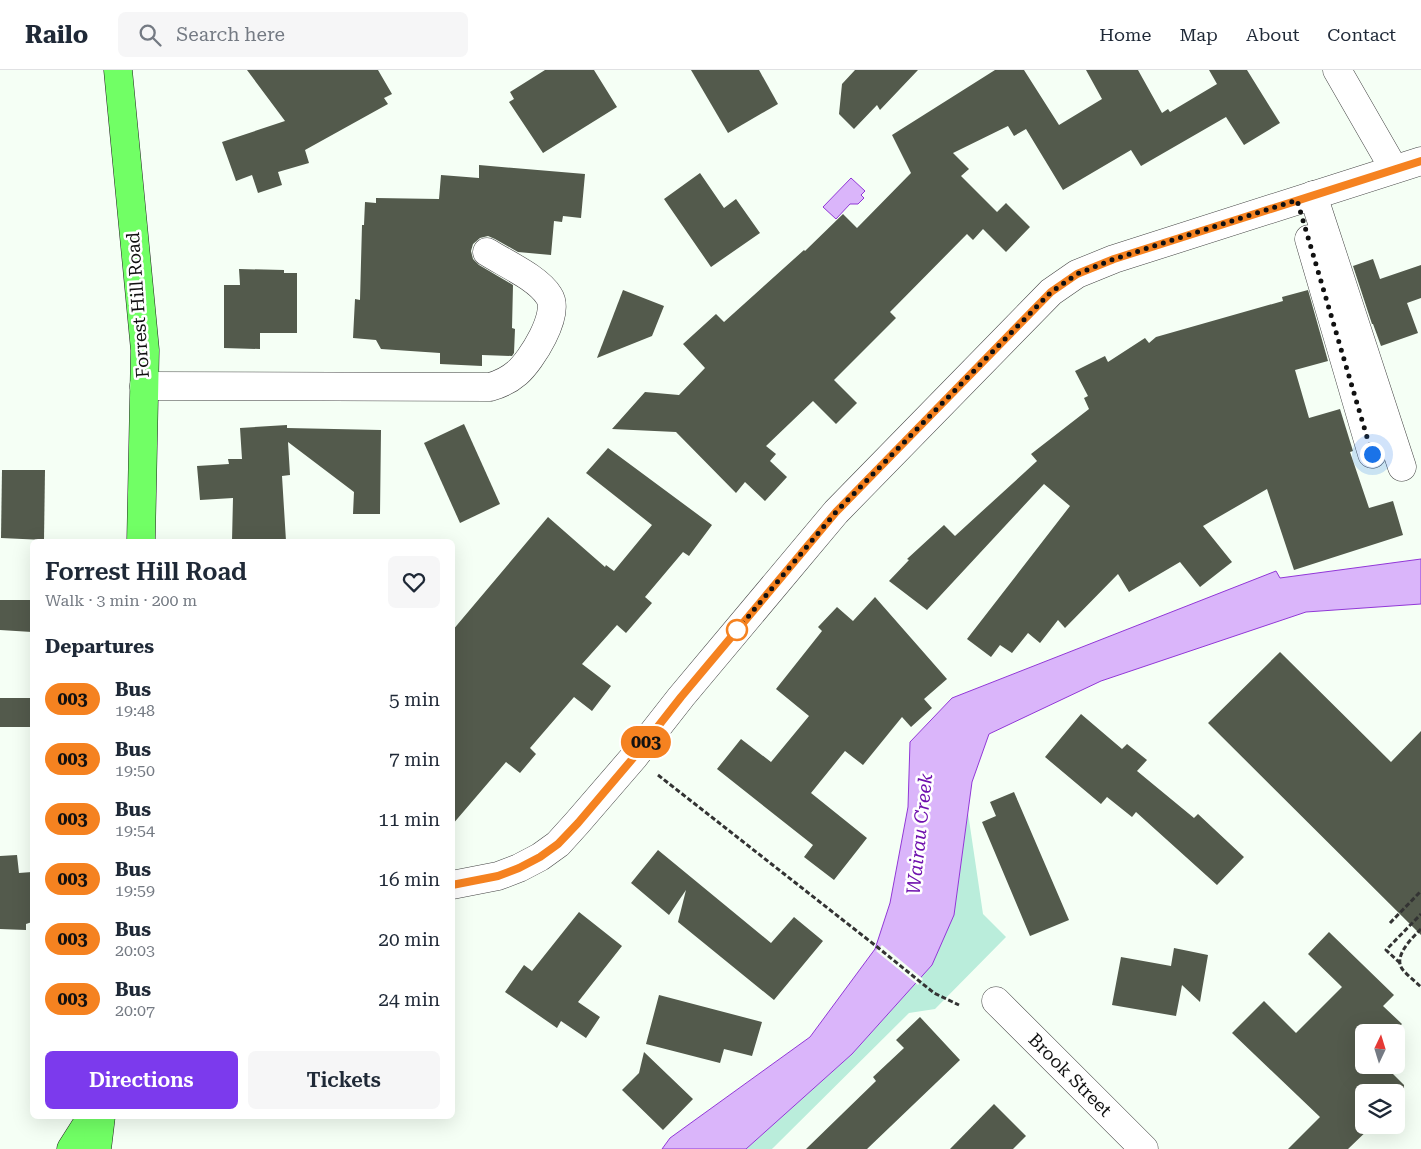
<!DOCTYPE html>
<meta charset="utf-8">
<style>
:root{--surface:#fff;--page:#f6f6f7;--text:#1f2937;--muted:#747a83;--line:#e0e1e3;--accent:#7c3aed}
body{margin:0;font-family:"Roboto Serif",serif;background:var(--page);color:var(--text);height:100vh;display:flex;flex-direction:column;font-size:19px;white-space:nowrap}
*{box-sizing:border-box;margin:0}
p{font-size:16px;color:var(--muted)}
.icon{flex:none;width:28px;height:28px;fill:none;stroke:currentColor;stroke-width:2;stroke-linecap:round;stroke-linejoin:round}
.map{position:relative;flex:1;overflow:hidden}
.details{position:absolute;left:30px;top:469px;width:425px;height:580px;display:flex;flex-direction:column;background:var(--surface);border-radius:8px;box-shadow:0 5px 20px #0002}
.details>*{flex:none}
.badge{padding:0 10px;border-radius:16px;font-size:18px;line-height:32px}
.needle{width:32px;rotate:4deg}
.buttons{position:absolute;left:1355px;top:954px;display:grid;gap:10px}
.buttons a{display:grid;place-items:center;width:50px;height:50px;border-radius:8px;background:var(--surface);box-shadow:0 5px 20px #0002;font-size:25px}
.you{position:absolute;width:25px;height:25px;margin:-12px;border:4px solid #fff;border-radius:50%;background:#1a73e8;box-shadow:0 0 0 8px #1a73e833}
.map>.badge{position:absolute;translate:-50% -50%;box-shadow:0 0 0 2px #fff}
h2{padding:0 15px;font-size:19px;line-height:45px}
.round{display:grid;place-items:center;flex:none;width:52px;height:52px;border-radius:8px;background:var(--page)}
.summary{display:flex;align-items:center;justify-content:space-between;height:85px;padding:0 15px}
h1{font-size:24px;font-weight:600;line-height:38px}
.button{display:flex;gap:10px;margin-top:auto;padding:10px 15px}
.button a{flex:1;height:58px;border-radius:8px;background:var(--accent);color:#fff;font-size:20px;font-weight:600;line-height:58px;text-align:center}
.button a+a{background:var(--page);color:var(--text)}
ul{padding:0;list-style:none}
li{display:flex;align-items:center;gap:15px;height:60px;padding:0 15px}
li div{flex:1}
li b{display:block;font-size:19px}
li em{font-style:normal}
li .badge{min-width:55px;font-weight:700;text-align:center}
header{display:flex;align-items:center;gap:30px;box-sizing:border-box;height:70px;padding:0 25px;background:var(--surface);border-bottom:1px solid var(--line)}
header strong{font-size:24px}
nav{display:flex;gap:28px;margin-inline-start:auto;font-size:18px}
.search{width:350px;height:45px;background:var(--page);display:flex;align-items:center;gap:12px;box-sizing:border-box;padding:0 18px;border-radius:8px;color:var(--muted);font-size:19px}
.map>svg:first-child{display:block}
.green{fill:#baeddb}
.water{fill:#dab5fa;stroke:#9137d7}
.pier{fill:#f5fff5}
.building{fill:#535a4c}
.lines{fill:none;stroke-linecap:round;stroke-linejoin:round}
.minor-casing{stroke:#444;stroke-width:29}
.major-casing{stroke:#222;stroke-width:29}
.path{stroke:#333;stroke-width:3;stroke-dasharray:5 2.5;stroke-linecap:butt}
.minor{stroke:#fff;stroke-width:28}
.major{stroke:#71ff65;stroke-width:28}
.line-casing{stroke:#fff;stroke-width:11}
.line{stroke:#f58220;stroke-width:8}
.walk{stroke:#111;stroke-width:5;stroke-dasharray:0 9}
.stop-dot{fill:#fff;stroke:#f58220;stroke-width:2.5}
.labels{text-anchor:middle;stroke-width:5;stroke-linejoin:round;paint-order:stroke}
.street-label{font-size:18px;fill:#111;stroke:#fff}
.water-label{font-size:19px;font-style:italic;fill:#6e0fad;stroke:#fff}
</style>
<header>
<strong>Railo</strong>
<div class="search"><svg class="icon" aria-label="search" viewBox="0 0 24 24"><circle cx="10" cy="10" r="6"/><path d="M15 15l6 6"/></svg>Search here</div>
<nav><a>Home</a><a>Map</a><a>About</a><a>Contact</a></nav>
</header>
<div class="map">
<svg width="1421" height="1079" viewBox="0 0 1421 1079">
<rect width="100%" height="100%" fill="#f5fff5"/>
<!-- green -->
<path class="green" d="M 968,743 L 983,844 L 1006,867 L 935,939 L 909,943 L 772,1079 L 746,1079 L 852,984 L 932,895 L 954,844 Z"/>
<!-- water -->
<g class="water">
<path d="M 851,108 L 865,121 L 861,125 L 864,128 L 858,134 L 850,134 L 836,149 L 823,137 Z"/>
<path d="M 1421,489 L 1421,534 L 1306,542 L 1101,611 L 989,664 L 972,712 L 954,845 L 932,895 L 852,984 L 746,1079 L 662,1079 L 670,1068 L 810,967 L 875,879 L 890,833 L 908,737 L 910,672 L 952,628 L 1276,501 L 1280,508 Z"/>
</g>
<!-- pier -->
<path class="pier" d="M 882,875 L 923,909 L 918,915 L 876,881 Z"/>
<!-- building -->
<g class="building">
<path d="M 247,0 L 378,0 L 392,24 L 384,28 L 388,34 L 305,80 L 309,93 L 278,102 L 282,115 L 258,123 L 252,105 L 236,111 L 222,72 L 285,51 Z"/>
<path d="M 545,0 L 594,0 L 617,37 L 543,83 L 509,32 L 514,29 L 510,22 Z"/>
<path d="M 691,0 L 759,0 L 778,34 L 728,63 Z"/>
<path d="M 855,0 L 918,0 L 880,40 L 877,35 L 854,59 L 839,44 L 842,14 Z"/>
<path d="M 995,0 L 1024,0 L 1059,55 L 1102,29 L 1086,0 L 1138,0 L 1162,43 L 1168,39 L 1170,42 L 1217,14 L 1209,0 L 1247,0 L 1280,53 L 1244,75 L 1226,47 L 1141,96 L 1131,80 L 1063,120 L 1026,59 L 1014,66 L 1008,56 L 953,83 L 969,99 L 961,106 L 997,142 L 1006,133 L 1030,157 L 1006,182 L 983,159 L 973,170 L 967,164 L 890,242 L 896,248 L 834,310 L 857,333 L 836,354 L 813,331 L 766,376 L 776,384 L 770,391 L 787,407 L 765,431 L 745,412 L 736,423 L 676,362 L 612,359 L 645,322 L 679,325 L 705,298 L 683,274 L 716,244 L 724,252 L 804,180 L 805,181 L 843,144 L 857,158 L 911,103 L 892,65 Z"/>
<path d="M 479,95 L 585,104 L 581,148 L 563,146 L 562,152 L 554,151 L 551,185 L 518,182 L 495,169 L 488,166 L 480,168 L 473,174 L 471,181 L 473,189 L 479,195 L 513,215 L 512,258 L 515,259 L 514,283 L 512,286 L 482,285 L 482,296 L 440,294 L 440,283 L 381,279 L 376,270 L 353,268 L 355,229 L 360,230 L 362,155 L 364,155 L 365,132 L 376,133 L 376,128 L 439,129 L 441,105 L 479,108 Z"/>
<path d="M 700,103 L 724,138 L 736,129 L 760,163 L 711,197 L 664,129 Z"/>
<path d="M 1373,189 L 1380,209 L 1421,195 L 1421,228 L 1407,233 L 1418,263 L 1381,276 L 1373,254 L 1372,254 L 1353,196 Z"/>
<path d="M 239,199 L 284,200 L 284,203 L 297,203 L 297,263 L 260,263 L 260,279 L 224,278 L 224,215 L 240,215 Z"/>
<path d="M 623,220 L 664,236 L 652,266 L 597,288 Z"/>
<path d="M 1308,220 L 1328,291 L 1295,300 L 1309,348 L 1340,339 L 1353,381 L 1350,382 L 1369,438 L 1393,431 L 1403,465 L 1294,500 L 1267,419 L 1203,456 L 1232,492 L 1200,517 L 1180,492 L 1129,522 L 1118,504 L 1065,558 L 1058,550 L 1040,573 L 1028,563 L 1012,583 L 1000,575 L 991,587 L 967,569 L 1070,436 L 1044,414 L 927,540 L 889,511 L 909,490 L 907,489 L 944,455 L 955,466 L 1037,391 L 1031,384 L 1089,339 L 1084,328 L 1088,326 L 1075,301 L 1105,286 L 1108,292 L 1145,268 L 1149,273 L 1156,267 L 1283,231 L 1282,227 Z"/>
<path d="M 464,354 L 500,434 L 460,453 L 424,373 Z"/>
<path d="M 287,355 L 287,358 L 381,360 L 380,444 L 353,444 L 354,422 L 288,372 L 290,405 L 282,406 L 286,471 L 232,471 L 233,428 L 200,430 L 197,396 L 229,394 L 228,389 L 242,389 L 240,358 Z"/>
<path d="M 608,378 L 712,455 L 689,486 L 683,482 L 645,527 L 652,533 L 626,563 L 617,555 L 582,594 L 611,616 L 592,641 L 574,627 L 530,678 L 536,684 L 520,703 L 506,692 L 452,755 L 452,561 L 548,447 L 605,497 L 606,495 L 614,501 L 652,455 L 586,403 Z"/>
<path d="M 2,400 L 45,400 L 44,470 L 1,468 Z"/>
<path d="M 875,527 L 947,609 L 924,629 L 932,638 L 911,657 L 902,647 L 863,695 L 845,681 L 811,723 L 867,768 L 834,810 L 804,787 L 813,775 L 717,699 L 741,669 L 771,692 L 809,646 L 776,619 L 822,561 L 818,557 L 837,537 L 853,551 Z"/>
<path d="M 0,530 L 32,530 L 32,562 L 0,560 Z"/>
<path d="M 1280,582 L 1391,692 L 1421,661 L 1421,865 L 1208,653 Z"/>
<rect x="0" y="628" width="32" height="29"/>
<path d="M 1081,644 L 1122,679 L 1127,674 L 1147,690 L 1137,701 L 1194,748 L 1198,744 L 1244,787 L 1217,815 L 1136,742 L 1132,747 L 1107,727 L 1101,734 L 1045,687 Z"/>
<path d="M 1014,722 L 1069,850 L 1030,866 L 982,752 L 996,746 L 990,732 Z"/>
<path d="M 658,780 L 771,873 L 794,847 L 823,871 L 774,930 L 678,852 L 686,820 L 669,845 L 631,813 Z"/>
<path d="M 17,785 L 19,803 L 32,802 L 32,852 L 26,854 L 26,860 L 0,859 L 0,786 Z"/>
<path d="M 579,842 L 622,876 L 578,932 L 600,947 L 586,968 L 561,951 L 557,958 L 505,922 L 524,895 L 532,901 Z"/>
<path d="M 1329,862 L 1394,925 L 1383,936 L 1402,954 L 1394,962 L 1364,962 L 1364,995 L 1384,995 L 1404,1015 L 1404,1025 L 1396,1032 L 1396,1022 L 1364,1022 L 1364,1055 L 1373,1055 L 1348,1079 L 1288,1079 L 1320,1047 L 1232,963 L 1264,931 L 1296,963 L 1342,917 L 1308,884 Z"/>
<path d="M 1174,878 L 1208,885 L 1200,932 L 1182,915 L 1176,946 L 1112,935 L 1121,887 L 1171,896 Z"/>
<path d="M 659,925 L 762,952 L 752,986 L 724,979 L 720,993 L 646,974 Z"/>
<path d="M 920,947 L 960,990 L 867,1079 L 806,1079 L 876,1011 L 873,1007 L 904,978 L 896,970 Z"/>
<path d="M 644,982 L 693,1029 L 663,1060 L 622,1020 L 639,1003 Z"/>
<path d="M 994,1034 L 1026,1066 L 1013,1079 L 950,1079 Z"/>
</g>
<g class="lines">
<defs>
<g id="minor">
<path d="M 1337,0 L 1394,99"/>
<path d="M 1313,125 L 1402,397"/>
<path d="M 1309,169 L 1372,384"/>
<path d="M 144,316 L 490,317 C 501,314 509,310 517,303 C 531,291 561,244 549,226 C 538,208 506,194 487,182"/>
<path d="M 452,815 L 498,806 L 519,798 L 540,787 L 558,774 L 577,753 L 634,687 L 681,627 L 836,442 L 1051,222 L 1077,204 L 1114,189 L 1421,91"/>
<path d="M 996,931 L 1144,1079"/>
</g>
<g id="major">
<path d="M 118,0 L 145,280 L 141,471"/>
<path d="M 71,1079 L 92,1046"/>
<path d="M 97,1079 L 101,1046"/>
</g>
</defs>
<!-- minor casing -->
<use href="#minor" class="minor-casing"/>
<!-- major casing -->
<use href="#major" class="major-casing"/>
<!-- path -->
<g class="path">
<path d="M 658,705 L 876,876 L 934,923 L 959,935"/>
<path d="M 1390,853 L 1421,821"/>
<path d="M 1421,859 C 1412,868 1392,887 1403,900 C 1408,906 1415,911 1421,917"/>
<path d="M 1400,893 L 1386,880 L 1421,844"/>
</g>
<!-- minor -->
<use href="#minor" class="minor"/>
<!-- major -->
<use href="#major" class="major"/>
</g>
<g class="lines">
<defs>
<path id="line" d="M 452,815 L 498,806 L 519,798 L 540,787 L 558,774 L 578,753 L 634,687 L 681,627 L 836,442 L 1051,222 L 1077,204 L 1114,189 L 1421,91"/>
</defs>
<!-- line casing -->
<use href="#line" class="line-casing"/>
<!-- line -->
<use href="#line" class="line"/>
<!-- walk -->
<path class="walk" d="M 737,560 L 836,442 L 1051,222 L 1077,204 L 1114,189 L 1297,130 L 1372,384"/>
</g>
<!-- markers -->
<circle class="stop-dot" cx="737" cy="560" r="10"/>
<g class="labels">
<!-- street labels -->
<g class="street-label">
<text transform="translate(138 235) rotate(-94)" y="6">Forrest Hill Road</text>
<text transform="translate(1070 1005) rotate(45)" y="6">Brook Street</text>
</g>
<!-- water labels -->
<g class="water-label">
<text transform="translate(919 764) rotate(-84)" y="7">Wairau Creek</text>
</g>
</g>
</svg>
<div class="buttons">
<a><svg class="needle" viewBox="-14 -14 28 28"><path d="M0-13l5 13h-10z" fill="#e53935"/><path d="M0 13l5-13h-10z" fill="#747a83"/></svg></a>
<a><svg class="icon" aria-label="layers" viewBox="0 0 24 24"><path d="M12 4l9 5-9 5-9-5zM3 14l9 5 9-5"/></svg></a>
</div>
<div class="you" style="left:1372px;top:384px"></div>
<b class="badge" style="left:646px;top:672px;background:#f58220;color:#111">003</b>
<section class="details">
<div class="summary"><div><h1>Forrest Hill Road</h1><p>Walk · 3 min · 200 m</p></div><a class="round"><svg class="icon" aria-label="heart" viewBox="0 0 24 24"><path d="M12 20l-8-8c-3-5 5-10 8-4 3-6 11-1 8 4z"/></svg></a></div>
<h2>Departures</h2>
<ul>
<li><span class="badge" style="background:#f58220;color:#111">003</span><div><b>Bus</b><p>19:48</p></div><em>5 min</em></li>
<li><span class="badge" style="background:#f58220;color:#111">003</span><div><b>Bus</b><p>19:50</p></div><em>7 min</em></li>
<li><span class="badge" style="background:#f58220;color:#111">003</span><div><b>Bus</b><p>19:54</p></div><em>11 min</em></li>
<li><span class="badge" style="background:#f58220;color:#111">003</span><div><b>Bus</b><p>19:59</p></div><em>16 min</em></li>
<li><span class="badge" style="background:#f58220;color:#111">003</span><div><b>Bus</b><p>20:03</p></div><em>20 min</em></li>
<li><span class="badge" style="background:#f58220;color:#111">003</span><div><b>Bus</b><p>20:07</p></div><em>24 min</em></li>
</ul>
<div class="button"><a>Directions</a><a>Tickets</a></div>
</section>
</div>
